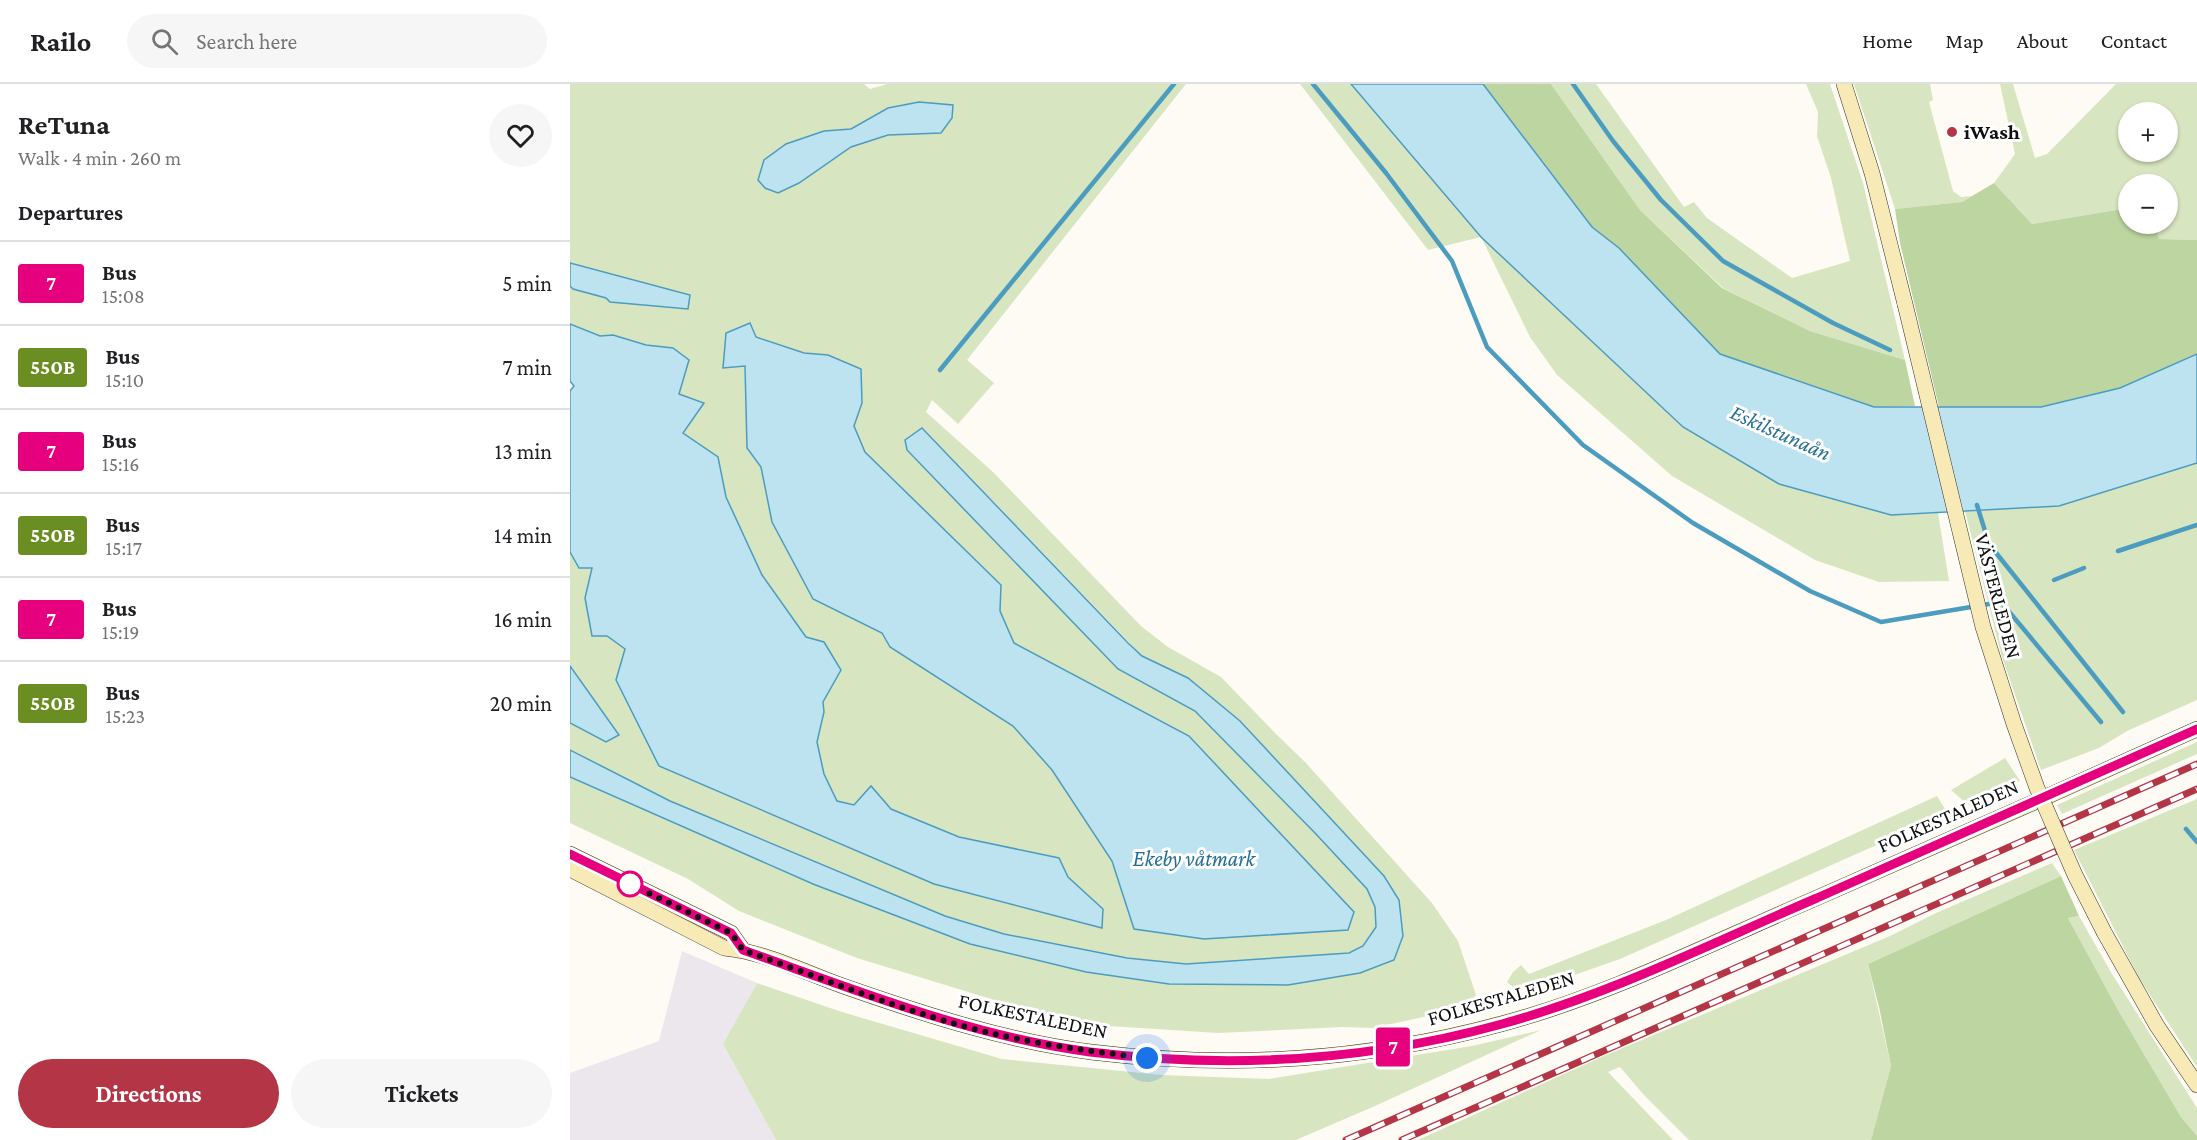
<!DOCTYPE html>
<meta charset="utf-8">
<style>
:root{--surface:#fff;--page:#f6f6f6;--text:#202124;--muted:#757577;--line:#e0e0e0;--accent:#b33546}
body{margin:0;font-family:"Crimson Pro",serif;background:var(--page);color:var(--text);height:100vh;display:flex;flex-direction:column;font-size:22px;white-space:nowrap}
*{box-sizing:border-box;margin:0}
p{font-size:20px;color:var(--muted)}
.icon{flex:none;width:33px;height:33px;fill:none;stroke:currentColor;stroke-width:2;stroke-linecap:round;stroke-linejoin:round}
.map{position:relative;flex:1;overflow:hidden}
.drawer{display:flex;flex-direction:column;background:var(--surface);width:570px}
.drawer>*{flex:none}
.badge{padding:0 12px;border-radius:4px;font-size:21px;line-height:39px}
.tools{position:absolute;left:1548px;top:18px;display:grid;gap:12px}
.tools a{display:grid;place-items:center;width:60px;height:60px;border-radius:50%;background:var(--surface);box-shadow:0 2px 4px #0004;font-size:30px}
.you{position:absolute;width:30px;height:30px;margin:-15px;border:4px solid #fff;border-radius:50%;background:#1a73e8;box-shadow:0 0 0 9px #1a73e833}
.map>.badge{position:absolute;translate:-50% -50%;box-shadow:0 0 0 3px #fff}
h2{padding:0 18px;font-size:22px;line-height:54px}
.round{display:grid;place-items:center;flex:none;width:63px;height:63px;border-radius:32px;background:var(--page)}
.head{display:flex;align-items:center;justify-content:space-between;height:102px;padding:0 18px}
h1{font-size:28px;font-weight:700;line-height:45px}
.action{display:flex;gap:12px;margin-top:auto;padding:12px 18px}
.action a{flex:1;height:69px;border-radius:36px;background:var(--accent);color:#fff;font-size:24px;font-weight:700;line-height:69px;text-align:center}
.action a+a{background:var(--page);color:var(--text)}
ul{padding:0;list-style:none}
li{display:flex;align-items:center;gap:18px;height:84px;padding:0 18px;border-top:2px solid var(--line)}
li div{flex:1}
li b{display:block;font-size:22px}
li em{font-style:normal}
li .badge{min-width:66px;font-weight:700;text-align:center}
header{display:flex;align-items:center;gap:36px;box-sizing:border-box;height:84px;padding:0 30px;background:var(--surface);border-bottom:2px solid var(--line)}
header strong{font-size:28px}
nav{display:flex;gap:33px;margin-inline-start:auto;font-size:21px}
.search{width:420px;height:54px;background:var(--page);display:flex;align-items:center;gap:15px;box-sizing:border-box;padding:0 21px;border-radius:33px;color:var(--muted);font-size:22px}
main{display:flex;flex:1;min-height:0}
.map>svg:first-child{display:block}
.industrial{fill:#ece6ed}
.green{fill:#d7e6c0;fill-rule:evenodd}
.forest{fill:#bdd5a1}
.water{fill:#bde2f0;stroke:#4c9cc0;stroke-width:1.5}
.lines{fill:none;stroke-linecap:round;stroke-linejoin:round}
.stream{stroke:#4c9cc0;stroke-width:4.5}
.secondary-casing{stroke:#323232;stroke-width:16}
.secondary{stroke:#f7eab6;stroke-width:15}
.rail-casing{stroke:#b33546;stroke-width:7}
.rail{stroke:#fff;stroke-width:4.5;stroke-dasharray:14;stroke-linecap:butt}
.secondary-bridge-casing{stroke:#323232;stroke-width:16;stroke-linecap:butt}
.secondary-bridge{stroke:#f7eab6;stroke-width:15}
.line-casing{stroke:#fff;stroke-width:14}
.line{stroke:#e6007e;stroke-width:9}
.walk{stroke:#101010;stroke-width:6;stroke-dasharray:0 10.8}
.poi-dot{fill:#b33546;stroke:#fff;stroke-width:2}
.stop-dot{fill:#fff;stroke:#e6007e;stroke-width:3}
.labels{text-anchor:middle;stroke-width:6;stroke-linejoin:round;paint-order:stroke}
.poi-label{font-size:21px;font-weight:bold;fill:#101010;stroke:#fff;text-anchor:start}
.street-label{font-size:21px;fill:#101010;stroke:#fff}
.water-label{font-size:22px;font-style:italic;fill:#256f96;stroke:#fff}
</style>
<header>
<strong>Railo</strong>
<div class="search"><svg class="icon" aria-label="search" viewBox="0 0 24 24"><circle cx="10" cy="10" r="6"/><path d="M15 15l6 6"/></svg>Search here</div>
<nav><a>Home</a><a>Map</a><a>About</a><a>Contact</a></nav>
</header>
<main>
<section class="drawer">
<div class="head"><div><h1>ReTuna</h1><p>Walk · 4 min · 260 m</p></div><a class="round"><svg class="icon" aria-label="heart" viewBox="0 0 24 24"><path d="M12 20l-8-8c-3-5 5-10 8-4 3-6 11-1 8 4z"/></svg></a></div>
<h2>Departures</h2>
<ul>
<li><span class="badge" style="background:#e6007e;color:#fff">7</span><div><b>Bus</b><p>15:08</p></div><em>5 min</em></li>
<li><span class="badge" style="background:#6b8e23;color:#fff">550B</span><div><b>Bus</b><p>15:10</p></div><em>7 min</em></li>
<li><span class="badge" style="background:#e6007e;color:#fff">7</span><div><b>Bus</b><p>15:16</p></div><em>13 min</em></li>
<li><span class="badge" style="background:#6b8e23;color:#fff">550B</span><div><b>Bus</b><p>15:17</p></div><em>14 min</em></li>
<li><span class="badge" style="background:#e6007e;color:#fff">7</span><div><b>Bus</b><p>15:19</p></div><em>16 min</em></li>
<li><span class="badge" style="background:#6b8e23;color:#fff">550B</span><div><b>Bus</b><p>15:23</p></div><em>20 min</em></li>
</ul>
<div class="action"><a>Directions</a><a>Tickets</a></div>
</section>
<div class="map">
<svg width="1627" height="1056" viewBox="0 0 1627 1056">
<rect width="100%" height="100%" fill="#fefbf4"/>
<!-- industrial -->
<path class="industrial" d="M 112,867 L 187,899 L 153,960 L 206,1056 L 0,1056 L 0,989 L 89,957 Z"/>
<!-- green -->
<g class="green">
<path d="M 0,0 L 294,0 L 300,5 L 317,0 L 616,0 L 397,276 L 424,299 L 388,340 L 362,316 L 356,328 L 423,388 L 571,542 L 598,563 L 651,593 L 706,650 L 735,678 L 862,819 L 888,857 L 906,911 L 902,917 L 885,926 L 803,944 L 772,943 L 648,949 L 539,942 L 444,922 L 287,874 L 169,827 L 118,795 L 0,739 L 0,693 L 243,800 L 599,900 L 718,901 L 790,889 L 829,816 L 814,792 L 670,637 L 618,594 L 572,572 L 353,344 L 493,526 L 548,585 L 625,627 L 745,749 L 797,805 L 805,823 L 806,843 L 793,862 L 780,869 L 616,880 L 557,874 L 434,850 L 375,832 L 100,717 L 0,666 L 0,639 L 36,658 L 49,651 L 0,582 L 0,468 L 9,484 L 23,484 L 15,514 L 22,552 L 37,552 L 364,800 L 532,844 L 533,825 L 498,793 L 488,774 L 389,753 L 321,725 L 301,702 L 284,721 L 267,717 L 254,690 L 246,658 L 254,628 L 253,618 L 271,585 L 254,558 L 236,553 L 192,491 L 156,413 L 148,373 L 112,349 L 134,319 L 109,310 L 103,264 L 76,261 L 43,251 L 30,252 L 0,240 L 0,202 L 3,205 L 37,214 L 41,218 L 117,225 L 120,211 L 0,179 ZM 318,24 L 371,49 L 318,51 L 281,63 L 229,99 L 254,47 L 281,45 ZM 186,253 L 234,269 L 258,271 L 292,319 L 284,342 L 295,368 L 431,501 L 430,527 L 444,559 L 619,653 L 564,845 L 542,777 L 482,686 L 443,642 L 320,563 L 312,549 L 243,515 L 202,438 L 191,383 L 177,364 L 175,282 Z"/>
<path d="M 730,0 L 781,0 L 911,153 L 1113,343 L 1209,400 L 1321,431 L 1368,429 L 1379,497 L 1309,498 L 1245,476 L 1102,392 L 987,291 L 960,253 L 911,153 L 858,166 Z"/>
<path d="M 981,0 L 1026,0 L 1114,123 L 1124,118 L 1137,134 L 1222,194 L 1280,177 L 1261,94 L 1247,52 L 1248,28 L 1236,0 L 1260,0 L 1293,99 L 1335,276 L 1240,247 L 1153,204 L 1070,126 Z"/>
<path d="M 1284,0 L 1360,0 L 1363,16 L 1359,18 L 1383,107 L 1391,113 L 1402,112 L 1392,118 L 1325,125 Z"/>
<path d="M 1430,0 L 1443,0 L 1465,74 L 1477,70 L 1546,0 L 1627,0 L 1627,156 L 1588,155 L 1584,140 L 1598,140 L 1598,100 L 1558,100 L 1558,124 L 1462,140 L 1424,99 L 1445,70 ZM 1558,28 L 1598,28 L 1598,68 L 1558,68 Z"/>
<path d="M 1627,379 L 1627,616 L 1557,647 L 1529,664 L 1471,686 L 1431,570 L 1395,427 L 1489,422 Z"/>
<path d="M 1627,658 L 1627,670 L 1492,730 L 1487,721 Z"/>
<path d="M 1435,674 L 1450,697 L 1398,721 L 1381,706 Z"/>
<path d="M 1367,712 L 1375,725 L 1372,732 L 1050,875 L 970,903 L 944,904 L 937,898 L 943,888 L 951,881 L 959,890 L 1096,836 Z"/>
<path d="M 1627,715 L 1627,983 L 1569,894 L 1504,766 Z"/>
<path d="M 1482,779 L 1491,792 L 1298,880 L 1321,982 L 1301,1056 L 1119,1056 L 1073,1010 L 1050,983 L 1038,988 L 1103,1056 L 848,1056 L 1036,971 L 1320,852 L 1366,829 Z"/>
<path d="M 1509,832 L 1542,890 L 1627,1024 L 1627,1052 L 1611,1033 L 1548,926 L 1498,834 Z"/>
<path d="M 187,899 L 272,928 L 432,975 L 592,991 L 699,995 L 902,962 L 971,946 L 805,1022 L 726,1056 L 206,1056 L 153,960 Z"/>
</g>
<!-- forest -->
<g class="forest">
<path d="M 913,0 L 981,0 L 1070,126 L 1152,204 L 1240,247 L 1335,276 L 1345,322 L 1304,323 L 1150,270 L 1049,164 L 1022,143 Z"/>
<path d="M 1424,99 L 1462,140 L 1558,124 L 1558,140 L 1584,140 L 1589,155 L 1627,156 L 1627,270 L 1550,304 L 1471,323 L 1369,323 L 1330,159 L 1325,125 L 1392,118 Z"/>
<path d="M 1491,792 L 1509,832 L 1498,834 L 1548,926 L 1611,1033 L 1627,1052 L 1627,1056 L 1301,1056 L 1321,982 L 1309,923 L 1298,880 Z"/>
</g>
<!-- water -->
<g class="water">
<path d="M 781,0 L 913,0 L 1022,143 L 1049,164 L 1150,270 L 1304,323 L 1471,323 L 1550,304 L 1627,270 L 1627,379 L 1489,422 L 1321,431 L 1209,400 L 1113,343 L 911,153 Z"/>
<path d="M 349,18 L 383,21 L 382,34 L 371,49 L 318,51 L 281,63 L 229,99 L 208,109 L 195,104 L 188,96 L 194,76 L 216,60 L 254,47 L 281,45 L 318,24 Z"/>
<path d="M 0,179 L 120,211 L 118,225 L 40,218 L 36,214 L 3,205 L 0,202 Z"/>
<path d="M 180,239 L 186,253 L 234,269 L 258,271 L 291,285 L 292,319 L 284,342 L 295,368 L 431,501 L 430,527 L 444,559 L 619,652 L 784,828 L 778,846 L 634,855 L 564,845 L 542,777 L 482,686 L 443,642 L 320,563 L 312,549 L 243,515 L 202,438 L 191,383 L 177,364 L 175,282 L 153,284 L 156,249 Z"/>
<path d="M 0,240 L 30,252 L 43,251 L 76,261 L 103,264 L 119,276 L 109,310 L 134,319 L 113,349 L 148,373 L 156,413 L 192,491 L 236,553 L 254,558 L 271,586 L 253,618 L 254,628 L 247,658 L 254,690 L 267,717 L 284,721 L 301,702 L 321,725 L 389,753 L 489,774 L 498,793 L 533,825 L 532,844 L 364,800 L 89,682 L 46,596 L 55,565 L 37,552 L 22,552 L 15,514 L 22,484 L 9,484 L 0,468 L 0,307 L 4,302 L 0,297 Z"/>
<path d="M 352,344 L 558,559 L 572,572 L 618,594 L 670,637 L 814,792 L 829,816 L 833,852 L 824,876 L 790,889 L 718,901 L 599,900 L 516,888 L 400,860 L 243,800 L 0,693 L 0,666 L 100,717 L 375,832 L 434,850 L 557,874 L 616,880 L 779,869 L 793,862 L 806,843 L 805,823 L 797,805 L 745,749 L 625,627 L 548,585 L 337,366 L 335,356 Z"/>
<path d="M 0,582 L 49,651 L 36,658 L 0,639 Z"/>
</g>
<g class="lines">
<!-- stream -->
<g class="stream">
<path d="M 743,0 L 816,89 L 882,177 L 917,263 L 1013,361 L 1123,439 L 1240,507 L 1311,538 L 1431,518 L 1531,638"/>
<path d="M 1003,0 L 1043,57 L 1091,116 L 1153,177 L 1263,239 L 1320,266"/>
<path d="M 370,286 L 604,0"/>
<path d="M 1407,421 L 1419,460 L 1553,628"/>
<path d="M 1548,467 L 1627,441"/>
<path d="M 1484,496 L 1514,484"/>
<path d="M 1616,745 L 1627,758"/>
</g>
<defs>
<g id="secondary">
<path d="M 1274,0 L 1302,89 L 1335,220"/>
<path d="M 0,770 L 161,849 L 173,866"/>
<path d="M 0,785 L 154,864 C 195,868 234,888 273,902 C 353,930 436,957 521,968 C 661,985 794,977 931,940 C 1037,912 1141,859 1242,816 C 1371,760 1499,703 1627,645"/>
<path d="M 1534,848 L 1587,942 L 1627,1001"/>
</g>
</defs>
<!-- secondary casing -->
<use href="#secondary" class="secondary-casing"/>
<!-- secondary -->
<use href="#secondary" class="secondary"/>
<defs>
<g id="rail">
<path d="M 776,1056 L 1627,680"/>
<path d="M 832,1056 L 1627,705"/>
</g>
</defs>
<!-- rail casing -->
<use href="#rail" class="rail-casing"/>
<!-- rail -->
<use href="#rail" class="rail"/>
<defs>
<path id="secondary-bridge" d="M 1335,220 L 1413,543 L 1444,640 L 1467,704 L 1505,791 L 1534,848"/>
</defs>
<!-- secondary-bridge casing -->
<use href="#secondary-bridge" class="secondary-bridge-casing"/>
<!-- secondary-bridge -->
<use href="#secondary-bridge" class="secondary-bridge"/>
</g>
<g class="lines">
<defs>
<path id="line" d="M 0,770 L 161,849 L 173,866 C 286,906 400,952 520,968 C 658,985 798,977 932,940 C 1041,910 1144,858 1247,814 C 1374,758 1501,702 1627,645"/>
</defs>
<!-- line casing -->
<use href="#line" class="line-casing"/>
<!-- line -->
<use href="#line" class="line"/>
<!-- walk -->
<path class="walk" d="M 60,800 L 161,849 L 173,866 C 255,895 344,932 429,951 C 478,962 527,968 577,974"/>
</g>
<!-- markers -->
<circle class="poi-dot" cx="1382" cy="48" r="6"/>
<circle class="stop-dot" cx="60" cy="800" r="12"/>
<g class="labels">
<!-- poi labels -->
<g class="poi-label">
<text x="1394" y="55">iWash</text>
</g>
<!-- street labels -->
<g class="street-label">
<text transform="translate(1428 512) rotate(75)" y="7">VÄSTERLEDEN</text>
<text transform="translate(1378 732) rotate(-24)" y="7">FOLKESTALEDEN</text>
<text transform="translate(931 914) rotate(-16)" y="7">FOLKESTALEDEN</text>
<text transform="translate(463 932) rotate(12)" y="7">FOLKESTALEDEN</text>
</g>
<!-- water labels -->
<g class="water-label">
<text transform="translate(1211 348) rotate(24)" y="8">Eskilstunaån</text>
<text x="624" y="782">Ekeby våtmark</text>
</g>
</g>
</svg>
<div class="tools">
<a>+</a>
<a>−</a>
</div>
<div class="you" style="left:577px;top:974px"></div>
<b class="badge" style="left:823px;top:963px;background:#e6007e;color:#fff">7</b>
</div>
</main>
